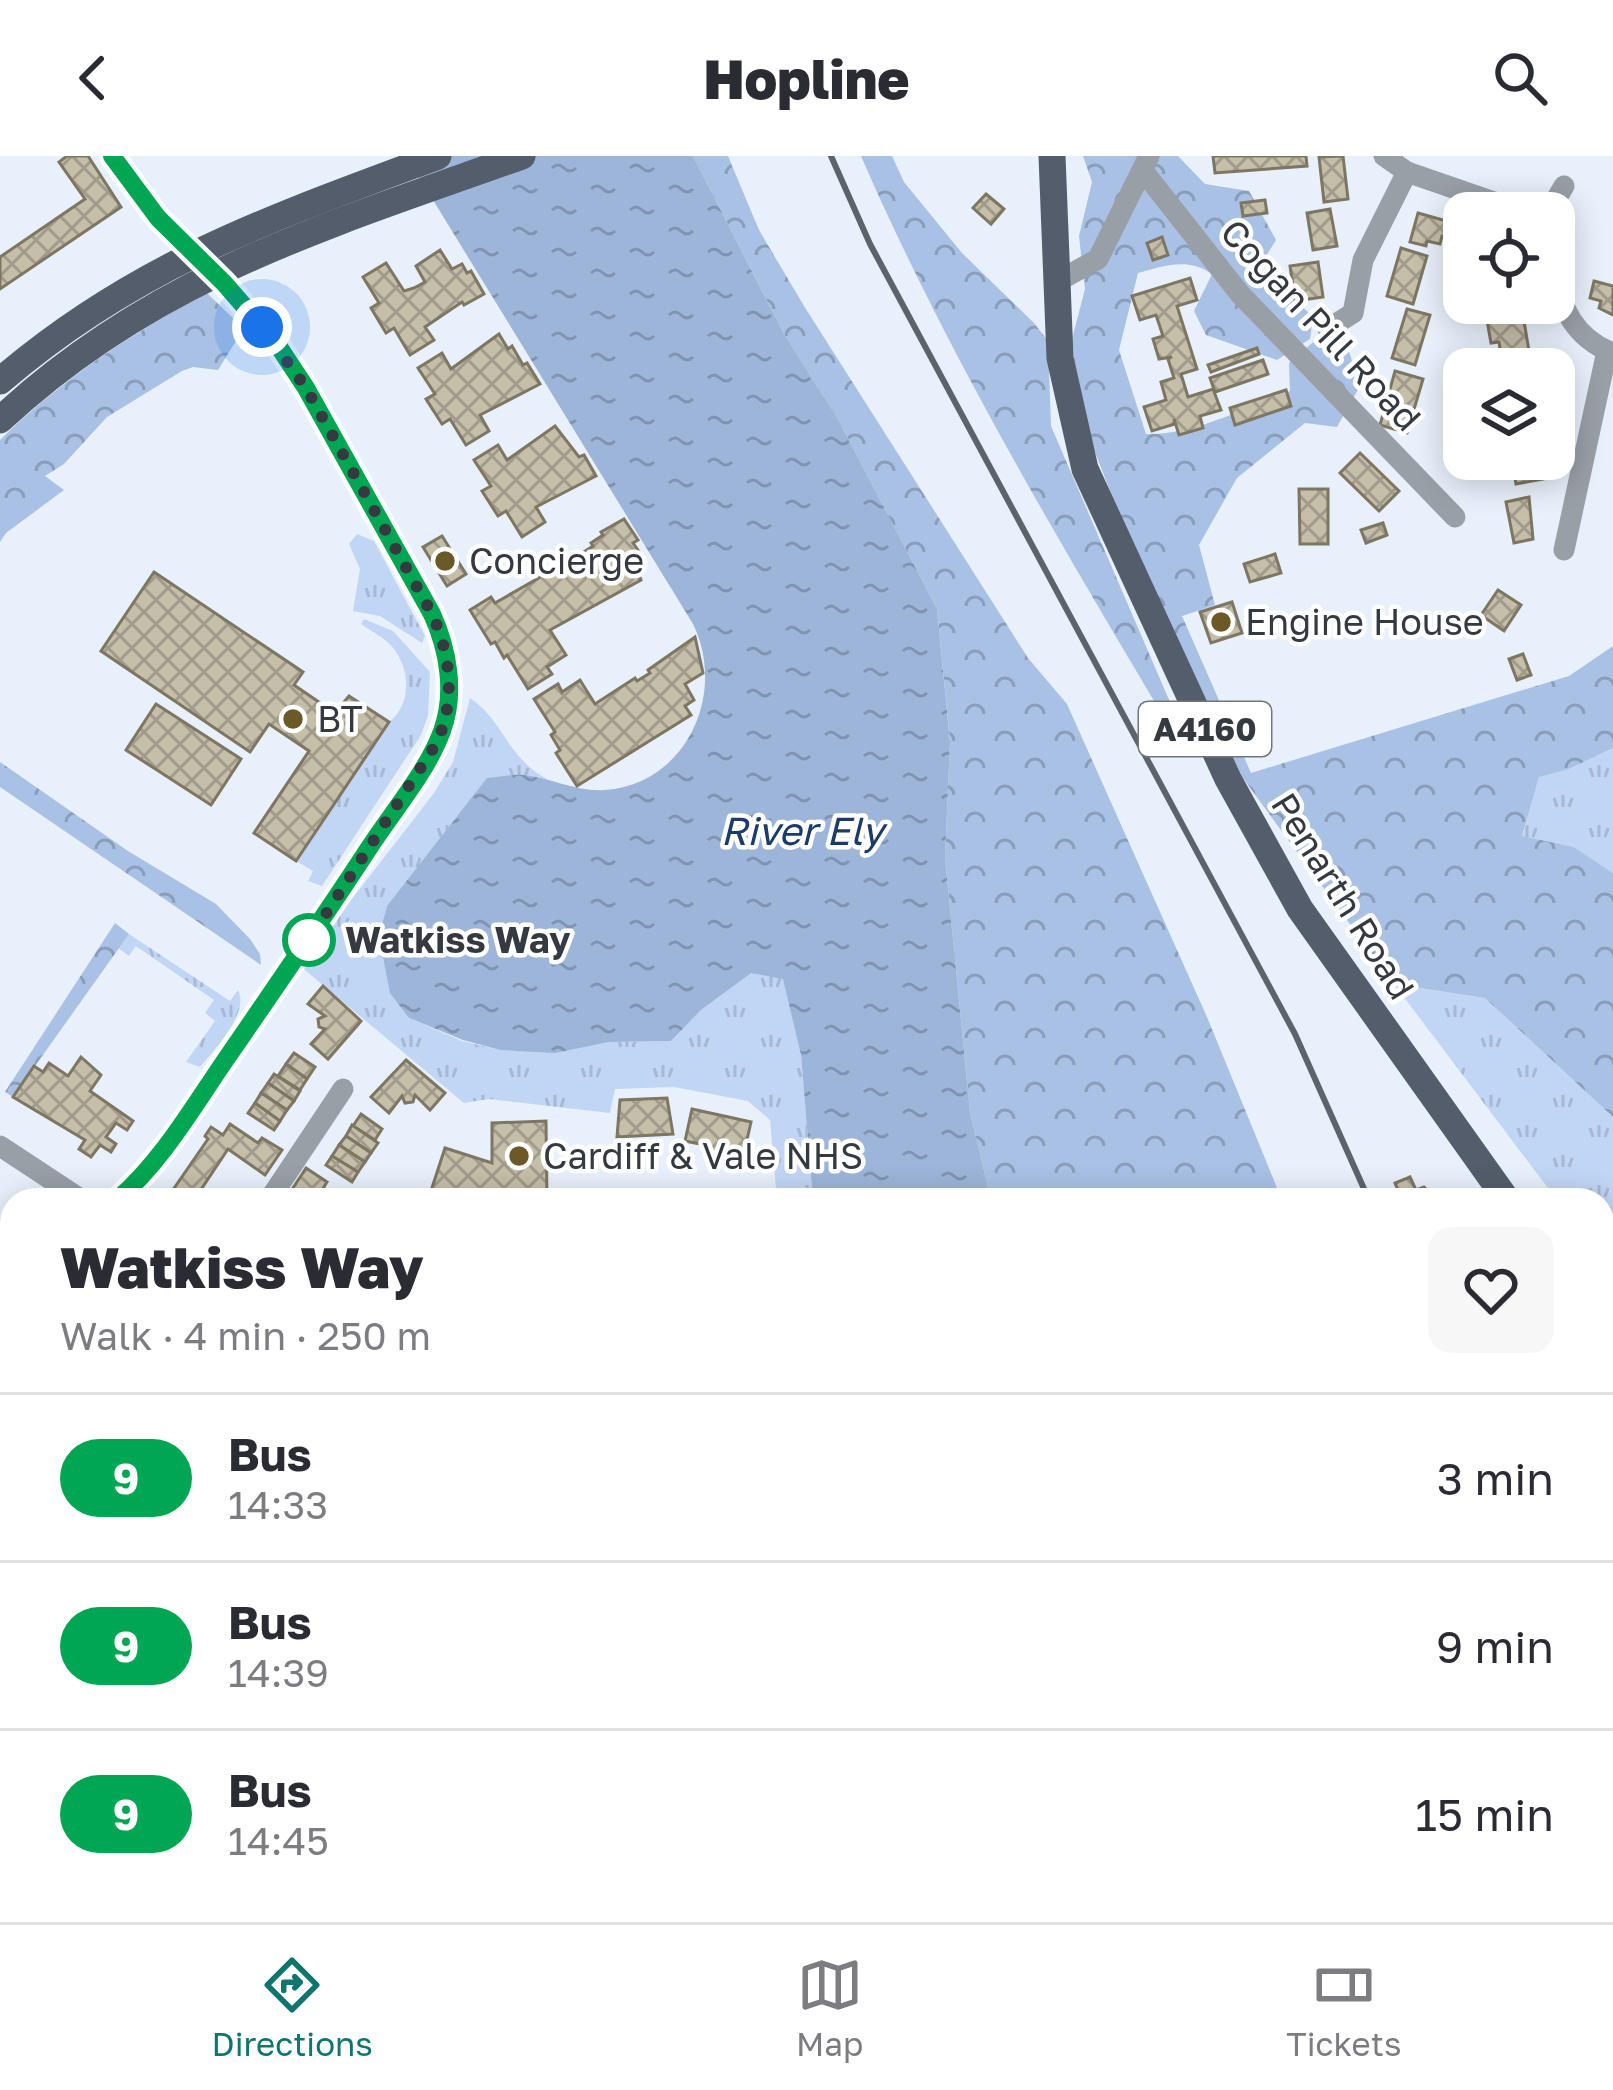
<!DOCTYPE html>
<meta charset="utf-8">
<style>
:root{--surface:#fff;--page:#f7f7f7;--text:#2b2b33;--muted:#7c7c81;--line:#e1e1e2;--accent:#0f766e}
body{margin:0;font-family:"Golos Text",sans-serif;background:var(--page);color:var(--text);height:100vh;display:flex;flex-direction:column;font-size:45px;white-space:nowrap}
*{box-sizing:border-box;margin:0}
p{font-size:39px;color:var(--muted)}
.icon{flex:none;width:66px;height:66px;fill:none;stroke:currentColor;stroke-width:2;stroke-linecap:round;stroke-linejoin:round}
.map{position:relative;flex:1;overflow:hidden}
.details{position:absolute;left:0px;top:1032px;width:1614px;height:735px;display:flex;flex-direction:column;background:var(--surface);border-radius:36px 36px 0 0;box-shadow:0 6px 30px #0003}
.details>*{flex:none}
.badge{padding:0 24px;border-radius:39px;font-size:42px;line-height:78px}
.controls{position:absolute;left:1443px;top:36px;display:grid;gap:24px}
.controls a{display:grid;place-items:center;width:132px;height:132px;border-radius:24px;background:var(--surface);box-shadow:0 6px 30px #0003;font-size:60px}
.you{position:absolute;width:60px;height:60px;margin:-30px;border:9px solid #fff;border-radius:50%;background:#1a73e8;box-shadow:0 0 0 18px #1a73e833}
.map>.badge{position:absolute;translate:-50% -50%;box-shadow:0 0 0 6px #fff}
.round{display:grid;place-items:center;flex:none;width:126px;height:126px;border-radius:24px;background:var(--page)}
.headline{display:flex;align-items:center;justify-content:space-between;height:204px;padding:0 60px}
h1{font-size:57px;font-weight:800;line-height:90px}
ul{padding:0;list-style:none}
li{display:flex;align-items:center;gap:36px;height:168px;padding:0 60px;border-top:3px solid var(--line)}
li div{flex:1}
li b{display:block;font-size:45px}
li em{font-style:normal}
li .badge{min-width:132px;font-weight:700;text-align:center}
header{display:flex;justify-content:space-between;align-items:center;height:156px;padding:0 60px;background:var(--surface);font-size:54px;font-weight:800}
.tabs{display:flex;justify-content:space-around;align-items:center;height:168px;border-top:3px solid var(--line);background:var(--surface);font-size:33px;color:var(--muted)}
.tabs a{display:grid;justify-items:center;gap:6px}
.tabs .selected{color:var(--accent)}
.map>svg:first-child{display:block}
.grass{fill:url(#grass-tufts)}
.forest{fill:url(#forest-crowns)}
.water{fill:url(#water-ripples)}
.building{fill:url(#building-cross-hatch);stroke:#7c7662;stroke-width:3}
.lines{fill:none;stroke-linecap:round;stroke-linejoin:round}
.minor{stroke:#999fa7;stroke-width:21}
.major{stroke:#545d6b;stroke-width:27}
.rail{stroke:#5d636b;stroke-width:6}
.major-bridge{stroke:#545d6b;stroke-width:27}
.line-casing{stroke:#fff;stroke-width:27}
.line{stroke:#00a651;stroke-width:18}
.walk{stroke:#353a41;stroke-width:12;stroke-dasharray:0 21.6}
.poi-dot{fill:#6b5a28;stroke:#fff;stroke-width:4.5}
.stop-dot{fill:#fff;stroke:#00a651;stroke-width:6}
.labels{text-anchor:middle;stroke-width:9;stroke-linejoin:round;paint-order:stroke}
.shield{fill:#fff;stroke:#72757a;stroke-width:3}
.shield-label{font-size:33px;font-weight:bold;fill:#353a41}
.street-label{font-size:36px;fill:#353a41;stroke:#fff}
.poi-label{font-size:36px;fill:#353a41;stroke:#fff;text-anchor:start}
.stop-label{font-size:36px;font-weight:bold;fill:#353a41;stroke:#fff;text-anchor:start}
.water-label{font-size:39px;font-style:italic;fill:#1b3b69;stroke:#fff}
</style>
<header><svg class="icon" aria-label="back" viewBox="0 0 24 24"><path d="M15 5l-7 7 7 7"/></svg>Hopline<svg class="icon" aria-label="search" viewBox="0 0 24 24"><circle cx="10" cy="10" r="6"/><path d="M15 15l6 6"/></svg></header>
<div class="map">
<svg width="1613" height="1766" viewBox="0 0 1613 1766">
<defs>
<pattern id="grass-tufts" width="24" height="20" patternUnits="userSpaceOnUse" patternTransform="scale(3)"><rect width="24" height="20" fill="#c1d6f5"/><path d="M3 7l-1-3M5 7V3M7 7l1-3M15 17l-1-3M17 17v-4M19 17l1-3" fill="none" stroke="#a6b8d3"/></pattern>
<pattern id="forest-crowns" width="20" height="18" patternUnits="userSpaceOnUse" patternTransform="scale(3)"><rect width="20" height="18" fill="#a8c1e5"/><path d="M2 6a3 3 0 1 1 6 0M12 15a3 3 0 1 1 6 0" fill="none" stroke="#8a9ebb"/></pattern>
<pattern id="water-ripples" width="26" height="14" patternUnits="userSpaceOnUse" patternTransform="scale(3)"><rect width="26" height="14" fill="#9cb5d9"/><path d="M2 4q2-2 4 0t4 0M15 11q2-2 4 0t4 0" fill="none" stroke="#8094b2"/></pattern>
<pattern id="building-cross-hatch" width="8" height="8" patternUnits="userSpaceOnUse" patternTransform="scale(3)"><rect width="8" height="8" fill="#c5bea9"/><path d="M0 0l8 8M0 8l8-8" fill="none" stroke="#a19b8b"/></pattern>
</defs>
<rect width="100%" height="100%" fill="#e8f0fb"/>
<!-- grass -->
<g class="grass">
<path d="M 357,378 L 374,385 L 425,480 L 422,487 L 380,460 L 353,455 L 360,413 L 349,388 Z"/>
<path d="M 364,463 L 393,475 L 430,516 L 428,560 L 421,579 L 322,730 L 308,725 L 313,715 L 296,705 L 389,566 C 411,549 411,516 394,493 C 387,483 372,476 361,468 Z"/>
<path d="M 470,542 C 505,566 506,601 547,623 L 520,619 L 387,750 C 374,800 389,818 409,862 L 462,885 L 500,894 L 555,896 L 609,886 L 671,885 L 701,854 L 751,816 L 784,823 L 801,899 L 813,1044 L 777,1044 L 770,964 L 748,945 L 674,931 L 615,933 L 610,957 L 489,943 L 464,947 L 300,810 L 434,637 L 453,606 Z"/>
<path d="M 1613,592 L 1613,717 L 1574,691 L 1522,681 L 1539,620 L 1569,613 Z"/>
<path d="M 129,778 L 230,845 L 238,834 C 250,856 215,893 200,911 L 186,906 L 215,865 L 205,857 L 214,844 L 136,790 L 129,800 L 118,792 Z"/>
<path d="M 1394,828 L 1485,842 L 1613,961 L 1613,1118 L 1602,1104 L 1602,1044 L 1557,1044 Z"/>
<path d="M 372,1755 L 515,1755 L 545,1766 L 409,1766 Z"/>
</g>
<!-- forest -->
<g class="forest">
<path d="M 693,0 L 728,0 L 759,74 L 804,150 L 1028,502 L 1067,548 L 1207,861 L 1282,1044 L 991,1044 L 970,956 L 945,702 L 950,585 L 937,453 L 838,263 L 784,178 Z"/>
<path d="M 861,0 L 892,0 L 904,26 L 962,97 L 1034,167 L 1048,185 L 1051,270 L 1182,574 L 1173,577 C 1062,390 948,200 861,0 Z"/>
<path d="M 1083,0 L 1178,0 L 1205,28 L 1249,35 L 1276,84 L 1253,121 L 1277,126 L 1313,161 L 1310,183 L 1277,204 L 1206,179 L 1194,155 L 1212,118 C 1188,101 1164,110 1138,117 L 1119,194 L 1146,278 C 1193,280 1247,251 1290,235 L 1289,207 L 1319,181 L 1346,186 L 1360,230 L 1337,271 L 1305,267 L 1237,322 L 1199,389 L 1215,449 L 1182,460 L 1251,617 L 1569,520 L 1613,490 L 1613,592 L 1569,613 L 1539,621 L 1522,680 L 1574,691 L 1613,717 L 1613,961 L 1485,842 L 1394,828 L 1242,621 L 1147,430 L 1079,255 L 1072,183 L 1085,133 L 1079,80 L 1092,26 Z"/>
<path d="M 207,137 L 241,170 L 239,180 L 218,214 L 193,211 L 182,215 L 107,261 L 64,308 L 45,320 L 64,334 L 6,377 L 0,386 L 0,284 C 62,223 131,178 207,137 Z"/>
<path d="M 0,606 L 128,695 L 216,748 L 250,783 L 260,798 L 261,809 L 0,631 Z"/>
<path d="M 115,767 L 129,778 L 13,941 L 5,936 Z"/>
<path d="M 515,1755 L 753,1755 L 752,1766 L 545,1766 Z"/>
<path d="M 1220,1755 L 1484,1755 L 1488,1766 L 1223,1766 Z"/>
</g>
<!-- water -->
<g class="water">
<path d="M 406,0 L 693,0 L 784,178 L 838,263 L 937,453 L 950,586 L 945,702 L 970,956 L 991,1044 L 813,1044 L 801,899 L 783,823 L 751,817 L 701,854 L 671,885 L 609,886 L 555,897 L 500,894 L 463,884 L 409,862 L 390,837 L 379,780 L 387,750 L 487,622 C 499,621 512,618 524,619 C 552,622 576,636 605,634 C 687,628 727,537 693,468 Z"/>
<path d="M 1006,1755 L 1220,1755 L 1223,1766 L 1012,1766 Z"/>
</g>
<!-- building -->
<g class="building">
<path d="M 67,0 L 88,0 L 121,51 L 0,133 L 0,101 L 85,43 L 59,6 Z"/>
<path d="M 1213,0 L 1306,0 L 1307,10 L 1215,17 Z"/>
<path d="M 1343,0 L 1348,43 L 1324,46 L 1319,1 Z"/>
<path d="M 986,38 L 1004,53 L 991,68 L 973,52 Z"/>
<path d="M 1265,44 L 1267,57 L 1243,60 L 1241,47 Z"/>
<path d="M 1330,53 L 1337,90 L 1313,94 L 1307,57 Z"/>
<path d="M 1418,57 L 1464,70 L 1460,85 L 1442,80 L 1440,88 L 1427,85 L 1426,90 L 1410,86 Z"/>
<path d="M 1162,81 L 1168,99 L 1153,104 L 1147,87 Z"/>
<path d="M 1401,92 L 1427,100 L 1413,148 L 1387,140 Z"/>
<path d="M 440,94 L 452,113 L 462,108 L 467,117 L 471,115 L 484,138 L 464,149 L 462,146 L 425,171 L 434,184 L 410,199 L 394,172 L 386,177 L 371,152 L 379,147 L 363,121 L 386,107 L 404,135 L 414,132 L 425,126 L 416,110 Z"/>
<path d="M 1318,106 L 1323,141 L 1295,145 L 1290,110 Z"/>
<path d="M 1190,122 L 1197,144 L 1177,150 L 1197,213 L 1181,218 L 1188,241 L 1213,233 L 1221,254 L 1200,260 L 1203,272 L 1179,279 L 1174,263 L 1175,268 L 1152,275 L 1144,251 L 1166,244 L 1161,226 L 1174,222 L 1168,203 L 1172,201 L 1159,203 L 1153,183 L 1163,180 L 1156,159 L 1140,164 L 1132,140 Z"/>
<path d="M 1594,125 L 1613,130 L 1613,159 L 1599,152 L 1601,145 L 1590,142 Z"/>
<path d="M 1484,147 L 1521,147 L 1532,213 L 1503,213 L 1499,186 L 1491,187 Z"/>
<path d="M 1407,153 L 1430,159 L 1415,209 L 1392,202 Z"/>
<path d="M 499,178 L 508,193 L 512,190 L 523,209 L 527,207 L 540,228 L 480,259 L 489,275 L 466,289 L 450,263 L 442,268 L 426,243 L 435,238 L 418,212 L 442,197 L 451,213 Z"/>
<path d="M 1257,192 L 1259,198 L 1211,216 L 1208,209 Z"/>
<path d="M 1263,204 L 1268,218 L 1215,236 L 1210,222 Z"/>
<path d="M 1395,215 L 1423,223 L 1407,277 L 1380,269 Z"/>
<path d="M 1286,234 L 1291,250 L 1235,269 L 1230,252 Z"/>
<path d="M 555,270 L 579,301 L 584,299 L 596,320 L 536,351 L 545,366 L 522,381 L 506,355 L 498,360 L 482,335 L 491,330 L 474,304 L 498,289 L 507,304 Z"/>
<path d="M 1360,297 L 1399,335 L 1379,355 L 1340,317 Z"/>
<path d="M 1512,303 L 1540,303 L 1543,323 L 1516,328 Z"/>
<path d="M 1299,333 L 1328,333 L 1328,388 L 1300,388 Z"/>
<path d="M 1529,341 L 1533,383 L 1514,387 L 1506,346 Z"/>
<path d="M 624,363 L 638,384 L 633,387 L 640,397 L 633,401 L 641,424 L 550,474 L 566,499 L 547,511 L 552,518 L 528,533 L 507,499 L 504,502 L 495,486 L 491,488 L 470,454 L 491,441 L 495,447 L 579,399 L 593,390 L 591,387 L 603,379 L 601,376 Z"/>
<path d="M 1383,367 L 1387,379 L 1366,387 L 1361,374 Z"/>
<path d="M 442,380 L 466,418 L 447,430 L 423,391 Z"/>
<path d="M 1275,398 L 1281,417 L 1250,426 L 1244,408 Z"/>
<path d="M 154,416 L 303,516 L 294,529 L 335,557 L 349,540 L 389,566 L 296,705 L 254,677 L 309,595 L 269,568 L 250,596 L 101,495 Z"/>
<path d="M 1498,434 L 1521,449 L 1504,475 L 1481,459 Z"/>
<path d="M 1232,446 L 1242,477 L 1211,487 L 1200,456 Z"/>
<path d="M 695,481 L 703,517 L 685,528 L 694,544 L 685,550 L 691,559 L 577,630 L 556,597 L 560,594 L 551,579 L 555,576 L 534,543 L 558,528 L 562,536 L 580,524 L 595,548 L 635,522 L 637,525 L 650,517 L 648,514 Z"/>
<path d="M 1523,498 L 1531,519 L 1517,524 L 1509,503 Z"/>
<path d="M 156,548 L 241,603 L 211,649 L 126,594 Z"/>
<path d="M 323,830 L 361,865 L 328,903 L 311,888 L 325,873 L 319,871 L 318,863 L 325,860 L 308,848 Z"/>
<path d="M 294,897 L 315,911 L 307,923 L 286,908 Z"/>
<path d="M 81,901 L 101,919 L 90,935 L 133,965 L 127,974 L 116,967 L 106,981 L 116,988 L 111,996 L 100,989 L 91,1001 L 79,993 L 85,984 L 13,941 L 34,910 L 43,916 L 49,907 L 68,920 Z"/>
<path d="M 406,904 L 445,937 L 430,954 L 415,939 L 413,946 L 405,947 L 402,940 L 389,957 L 371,941 Z"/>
<path d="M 286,908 L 307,923 L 300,934 L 278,920 Z"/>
<path d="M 274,918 L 300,935 L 294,945 L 268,927 Z"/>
<path d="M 268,927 L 294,945 L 287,954 L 261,937 Z"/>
<path d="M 261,937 L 287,954 L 280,965 L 255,947 Z"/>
<path d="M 667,942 L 673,978 L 617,981 L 620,944 Z"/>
<path d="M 255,947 L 280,965 L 274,974 L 248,957 Z"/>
<path d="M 692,953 L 751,966 L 744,997 L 720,991 L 718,998 L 703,995 L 705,989 L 685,985 Z"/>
<path d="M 361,958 L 382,973 L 375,984 L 353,970 Z"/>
<path d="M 546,965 L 547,1044 L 428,1044 L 445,992 L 492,1007 L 492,967 Z"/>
<path d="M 230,968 L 258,987 L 262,982 L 282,994 L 265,1019 L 228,993 L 194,1044 L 166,1044 L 208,983 L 205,980 L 211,971 L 223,979 Z"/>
<path d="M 352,969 L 378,987 L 371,997 L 346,980 Z"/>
<path d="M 346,980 L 371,997 L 365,1006 L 339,989 Z"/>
<path d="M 339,989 L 365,1006 L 358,1016 L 332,1000 Z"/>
<path d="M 332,1000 L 358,1016 L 352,1026 L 326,1009 Z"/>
<path d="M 306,1012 L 327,1026 L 316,1044 L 305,1044 L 291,1035 Z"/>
<path d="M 1410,1021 L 1416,1034 L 1424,1031 L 1437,1044 L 1402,1044 L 1395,1027 Z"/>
<path d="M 1613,1424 L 1613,1469 L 1602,1476 L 1602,1431 Z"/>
<path d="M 1613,1531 L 1613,1604 L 1611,1605 L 1602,1582 L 1602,1536 Z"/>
<path d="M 1613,1621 L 1613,1697 L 1602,1661 L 1602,1636 L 1607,1634 L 1604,1624 Z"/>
</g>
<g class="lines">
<!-- minor -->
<g class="minor">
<path d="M 112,0 L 158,62 L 224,127 L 277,189 L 306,232 L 432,458 C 451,500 456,546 436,588 C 371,690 304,790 236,890 C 199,942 165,1002 117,1044"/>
<path d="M 1384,0 L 1407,16 L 1526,57"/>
<path d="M 1144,16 L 1240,138 L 1455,361"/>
<path d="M 1548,57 L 1564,30"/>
<path d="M 1554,112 C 1560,151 1574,182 1613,197"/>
<path d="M 1058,125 L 1098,103 L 1149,0"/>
<path d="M 1328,173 L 1353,157 L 1363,104 L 1407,16"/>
<path d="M 1564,394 L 1607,195"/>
<path d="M 0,990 L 82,1044"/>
<path d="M 269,1044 L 343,933"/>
<path d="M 319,1755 L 365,1766"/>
<path d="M 0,1765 L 47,1755"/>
</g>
<!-- major -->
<g class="major">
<path d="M 1052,0 L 1060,202 L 1085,313 L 1228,623 L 1300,753 L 1507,1044"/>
<path d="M 1602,1178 L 1613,1194"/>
<path d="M 0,1377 L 12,1382"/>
<path d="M 0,1431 L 12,1435"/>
<path d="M 0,1461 L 12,1465"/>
<path d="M 0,1523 L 12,1526"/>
<path d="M 873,1755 L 902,1766"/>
</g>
<!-- rail -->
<g class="rail">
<path d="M 831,0 L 870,88 L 1295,878 L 1369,1044"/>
<path d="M 1547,1755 L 1548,1766"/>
</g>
<!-- major-bridge -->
<g class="major-bridge">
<path d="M 0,225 C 136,108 274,61 438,0"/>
<path d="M 0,264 C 154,120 329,69 522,0"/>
<path d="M 793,1755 L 823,1766"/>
</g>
</g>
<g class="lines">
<defs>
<path id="line" d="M 112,0 L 158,62 L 224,127 L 277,188 L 306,232 L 432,458 C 448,493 456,537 442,575 C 427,616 393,655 369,692 C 322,764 273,835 224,906 C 192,953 161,1006 117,1044"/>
</defs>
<!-- line casing -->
<use href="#line" class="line-casing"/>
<!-- line -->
<use href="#line" class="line"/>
<!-- walk -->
<path class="walk" d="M 262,171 L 306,232 L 432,458 C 451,499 456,546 436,588 L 309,784"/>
</g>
<!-- markers -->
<g class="poi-dot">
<circle cx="445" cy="405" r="12"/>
<circle cx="1221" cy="466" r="12"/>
<circle cx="293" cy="563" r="12"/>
<circle cx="519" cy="1000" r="12"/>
</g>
<circle class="stop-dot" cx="309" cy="784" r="24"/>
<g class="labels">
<!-- shield labels -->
<rect class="shield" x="1139" y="546" width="132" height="54" rx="9"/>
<g class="shield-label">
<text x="1205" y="585">A4160</text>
</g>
<!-- street labels -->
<g class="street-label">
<text transform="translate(1321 169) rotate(47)" y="13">Cogan Pill Road</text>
<text transform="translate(1343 740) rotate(58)" y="13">Penarth Road</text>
</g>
<!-- poi labels -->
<g class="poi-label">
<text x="469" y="418">Concierge</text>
<text x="1245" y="479">Engine House</text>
<text x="317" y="576">BT</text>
<text x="543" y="1013">Cardiff &amp; Vale NHS</text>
</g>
<!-- stop labels -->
<g class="stop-label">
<text x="345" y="797">Watkiss Way</text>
</g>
<!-- water labels -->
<g class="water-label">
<text x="802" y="689">River Ely</text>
</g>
</g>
</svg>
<div class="controls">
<a><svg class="icon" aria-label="locate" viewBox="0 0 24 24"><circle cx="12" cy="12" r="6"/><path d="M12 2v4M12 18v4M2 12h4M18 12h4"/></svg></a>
<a><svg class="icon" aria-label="layers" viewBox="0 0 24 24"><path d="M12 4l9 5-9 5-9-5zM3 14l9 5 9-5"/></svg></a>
</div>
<div class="you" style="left:262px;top:171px"></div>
<section class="details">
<div class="headline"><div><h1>Watkiss Way</h1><p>Walk · 4 min · 250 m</p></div><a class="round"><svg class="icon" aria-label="heart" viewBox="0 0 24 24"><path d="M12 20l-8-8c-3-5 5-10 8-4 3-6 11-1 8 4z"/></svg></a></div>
<ul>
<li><span class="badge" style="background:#00a651;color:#fff">9</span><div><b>Bus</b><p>14:33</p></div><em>3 min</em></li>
<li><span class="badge" style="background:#00a651;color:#fff">9</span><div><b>Bus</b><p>14:39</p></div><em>9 min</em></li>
<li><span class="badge" style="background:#00a651;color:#fff">9</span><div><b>Bus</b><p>14:45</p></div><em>15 min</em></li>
</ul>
</section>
</div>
<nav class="tabs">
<a class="selected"><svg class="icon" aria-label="directions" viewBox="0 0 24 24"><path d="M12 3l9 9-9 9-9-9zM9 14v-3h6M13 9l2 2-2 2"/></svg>Directions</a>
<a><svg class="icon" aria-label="map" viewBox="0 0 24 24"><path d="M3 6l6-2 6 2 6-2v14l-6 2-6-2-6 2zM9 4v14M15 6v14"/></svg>Map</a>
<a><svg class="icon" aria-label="tickets" viewBox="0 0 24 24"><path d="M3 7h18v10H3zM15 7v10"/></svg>Tickets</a>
</nav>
